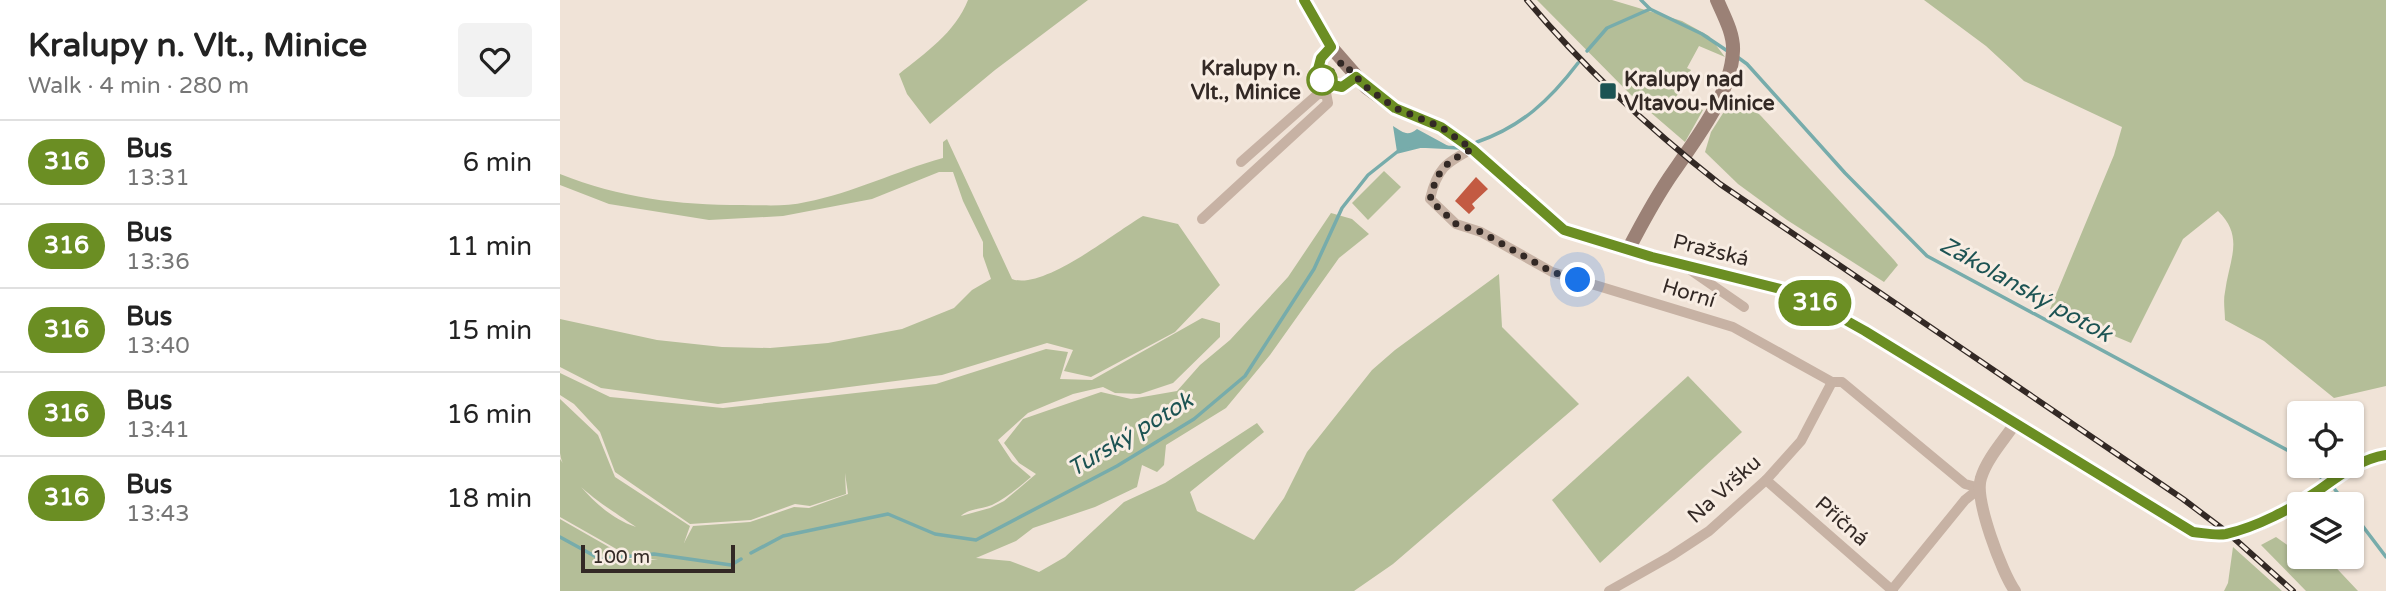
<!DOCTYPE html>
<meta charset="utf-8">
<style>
:root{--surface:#fff;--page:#f2f2f2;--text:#222;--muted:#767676;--line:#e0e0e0}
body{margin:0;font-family:"Varela Round",sans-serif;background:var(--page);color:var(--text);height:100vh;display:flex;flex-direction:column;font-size:26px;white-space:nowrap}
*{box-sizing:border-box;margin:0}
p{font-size:23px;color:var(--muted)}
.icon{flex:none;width:38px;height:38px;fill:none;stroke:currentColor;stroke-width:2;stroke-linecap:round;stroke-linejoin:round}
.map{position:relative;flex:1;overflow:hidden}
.panel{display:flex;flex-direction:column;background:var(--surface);width:560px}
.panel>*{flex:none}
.badge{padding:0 14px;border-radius:23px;font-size:24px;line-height:46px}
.buttons{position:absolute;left:1727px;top:401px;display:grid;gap:14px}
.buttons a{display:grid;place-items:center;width:77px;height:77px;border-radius:7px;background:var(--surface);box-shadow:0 2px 5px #0004;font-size:35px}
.scale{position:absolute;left:21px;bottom:18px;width:154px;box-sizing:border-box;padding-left:7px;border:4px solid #332925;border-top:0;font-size:19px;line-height:24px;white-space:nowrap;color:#332925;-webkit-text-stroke:5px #f8ede3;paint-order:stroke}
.you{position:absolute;width:35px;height:35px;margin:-18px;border:5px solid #fff;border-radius:50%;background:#1a73e8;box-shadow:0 0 0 10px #1a73e833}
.map>.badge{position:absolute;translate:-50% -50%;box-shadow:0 0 0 4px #fff}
.round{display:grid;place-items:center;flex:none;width:74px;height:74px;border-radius:7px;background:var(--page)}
.head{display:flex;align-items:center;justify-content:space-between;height:119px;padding:0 28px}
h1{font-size:33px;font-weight:700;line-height:52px}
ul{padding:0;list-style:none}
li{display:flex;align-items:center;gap:21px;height:84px;padding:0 28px;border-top:2px solid var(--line)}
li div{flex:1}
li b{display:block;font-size:26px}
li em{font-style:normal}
li .badge{min-width:77px;font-weight:700;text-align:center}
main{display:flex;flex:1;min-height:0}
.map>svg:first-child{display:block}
.green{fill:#b4be98}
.water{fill:#77acab}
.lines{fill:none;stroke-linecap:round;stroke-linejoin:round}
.stream{stroke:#77acab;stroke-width:3.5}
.building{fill:#c35a42}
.minor{stroke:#c7b2a4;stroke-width:10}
.tertiary{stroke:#c7b2a4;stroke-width:12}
.secondary{stroke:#9b8176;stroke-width:14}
.rail-casing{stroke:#332925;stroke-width:6}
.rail{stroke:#f8ede3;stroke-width:3.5;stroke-dasharray:10;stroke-linecap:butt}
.line-casing{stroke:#fff;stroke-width:16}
.line{stroke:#6b8e23;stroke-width:10}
.walk{stroke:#332925;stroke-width:7;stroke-dasharray:0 12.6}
.stop-dot{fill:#fff;stroke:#6b8e23;stroke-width:3.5}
.poi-dot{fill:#1c5353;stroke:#f8ede3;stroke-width:2.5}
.labels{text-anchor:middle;stroke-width:6;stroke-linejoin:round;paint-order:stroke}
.stop-label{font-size:21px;font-weight:bold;fill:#332925;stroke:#f8ede3;text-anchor:end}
.poi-label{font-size:21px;font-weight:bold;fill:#332925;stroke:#f8ede3;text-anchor:start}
.street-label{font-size:21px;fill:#332925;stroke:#f8ede3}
.water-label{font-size:23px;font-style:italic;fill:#1c5353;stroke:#f8ede3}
</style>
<main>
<section class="panel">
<div class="head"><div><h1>Kralupy n. Vlt., Minice</h1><p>Walk · 4 min · 280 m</p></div><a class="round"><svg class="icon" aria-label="heart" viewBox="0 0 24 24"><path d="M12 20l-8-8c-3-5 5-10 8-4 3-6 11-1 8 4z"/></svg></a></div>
<ul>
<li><span class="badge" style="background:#6b8e23;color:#fff">316</span><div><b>Bus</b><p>13:31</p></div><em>6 min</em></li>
<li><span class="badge" style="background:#6b8e23;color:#fff">316</span><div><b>Bus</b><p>13:36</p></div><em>11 min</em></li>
<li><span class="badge" style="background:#6b8e23;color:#fff">316</span><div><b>Bus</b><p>13:40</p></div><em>15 min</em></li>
<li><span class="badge" style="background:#6b8e23;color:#fff">316</span><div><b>Bus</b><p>13:41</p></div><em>16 min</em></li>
<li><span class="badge" style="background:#6b8e23;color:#fff">316</span><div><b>Bus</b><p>13:43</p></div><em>18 min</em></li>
</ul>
</section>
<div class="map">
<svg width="1826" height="591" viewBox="0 0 1826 591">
<rect width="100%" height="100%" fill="#f0e3d7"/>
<!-- green -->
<g class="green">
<path d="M 408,0 L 528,0 L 435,70 L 370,124 L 347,94 L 339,74 C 365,53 395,33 408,0 Z"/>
<path d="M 977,0 L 1052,0 L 1122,21 L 1149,36 L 1165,57 L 1139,46 L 1127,68 L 1131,70 L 1116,97 L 1143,110 L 1125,142 L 1075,99 Z"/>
<path d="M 1364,0 L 1826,0 L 1826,386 L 1774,398 L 1704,341 L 1665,320 C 1665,311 1663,301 1665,292 C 1669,260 1685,237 1658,211 L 1623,239 L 1571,343 L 1490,309 L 1554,155 L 1562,127 L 1464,81 L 1426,46 Z"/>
<path d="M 1174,96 L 1182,98 L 1201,116 L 1334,260 L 1338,265 L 1324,282 L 1227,220 L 1178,184 L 1145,152 L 1151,132 Z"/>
<path d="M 387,139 L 452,279 C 483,291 555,232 583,216 L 618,224 L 660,285 L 615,332 L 531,377 L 504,371 L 513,350 L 487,343 L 382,375 L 158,404 L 41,388 L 0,367 L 0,319 L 97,340 L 162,347 L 210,348 L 268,343 L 342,329 L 394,308 L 412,290 L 431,279 L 423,256 L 423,242 L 403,201 L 393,172 L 379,172 L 312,199 L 223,216 L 149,220 L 49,204 L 0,185 L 0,174 C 60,198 118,205 182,205 C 203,205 226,207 246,202 C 293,193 336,171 383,158 L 383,142 Z"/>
<path d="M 824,171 L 841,187 L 808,220 L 792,203 Z"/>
<path d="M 771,213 L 792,219 L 809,234 L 779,258 L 710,355 L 666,408 L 606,445 L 604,465 L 597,472 L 582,465 L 577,487 L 535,507 L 473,528 L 456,541 L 416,558 L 450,561 L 479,572 L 505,557 L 564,502 L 605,483 L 697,423 L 704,432 L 630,492 L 637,511 L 694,540 L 724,498 L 747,452 L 812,370 L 835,350 L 939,274 L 942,327 L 1019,404 L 833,564 L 794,591 L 0,591 L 0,519 L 70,559 L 98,560 L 67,555 L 0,517 L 0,459 C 19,487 43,516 76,527 C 54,511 3,483 0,453 C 0,435 0,416 0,399 L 38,435 L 55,477 L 130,526 L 124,543 L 133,526 L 190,522 L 234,507 L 249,508 L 288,494 L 285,473 L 286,494 L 250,506 L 235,504 L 191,520 L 130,524 L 55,472 L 40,432 L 14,404 L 0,395 L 0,373 L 50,397 L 163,408 L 376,384 L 486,349 L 508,352 L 500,379 L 532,380 L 642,318 L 660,323 L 660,337 L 613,383 L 580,394 L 555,393 L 543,387 L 513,394 L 468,413 L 438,440 L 452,461 L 471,477 C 459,487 447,498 432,505 C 422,509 408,509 401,516 L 430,508 L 444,501 L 476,474 L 459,463 L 444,443 L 463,419 L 541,392 L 571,399 L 617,391 L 640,365 L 670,340 L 728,277 Z"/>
<path d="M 1128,376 L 1182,432 L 1040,563 L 992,500 Z"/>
<path d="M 1716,537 L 1733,549 L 1739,548 L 1740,556 L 1766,557 L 1798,591 L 1746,591 L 1701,545 Z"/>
<path d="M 1673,547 L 1722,591 L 1664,591 L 1668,583 Z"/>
</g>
<!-- water -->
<path class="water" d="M 833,126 C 843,132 847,137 857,129 L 892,148 L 861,146 L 837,152 Z"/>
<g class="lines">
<!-- stream -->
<g class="stream">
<path d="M 1081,0 L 1090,9 L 1142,34 L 1169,52"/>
<path d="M 1027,51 L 1047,28 L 1090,9"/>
<path d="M 1176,56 L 1187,64 L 1285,173 L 1367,256 L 1729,451 L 1740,459"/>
<path d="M 917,142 C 961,127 990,100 1018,63"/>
<path d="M 1747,466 L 1764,480"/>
<path d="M 1773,487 L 1786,504"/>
<path d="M 1792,512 L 1826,557"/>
<path d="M 0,537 L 40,559 L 94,554 L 171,565 L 181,559"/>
<path d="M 191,553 L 223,536 L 328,514 L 375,534 L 416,540 L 557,466 L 634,419 L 685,376 L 754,269 L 782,208 L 808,175 L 837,152 L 861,146 L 900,148"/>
</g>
</g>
<!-- building -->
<path class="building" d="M 916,177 L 928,189 L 912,204 L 915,208 L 909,214 L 895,201 Z"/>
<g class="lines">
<!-- minor -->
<g class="minor">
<path d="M 912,149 C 885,163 877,169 870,199 L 896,224 L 921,232 L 992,272 L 1173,327 L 1272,382 L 1282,382 L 1405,484 L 1420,488"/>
<path d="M 681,162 L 758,94 L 766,94"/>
<path d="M 642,219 L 768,103 L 764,83"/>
<path d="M 1126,267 L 1184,307"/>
<path d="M 1206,480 L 1333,591"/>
<path d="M 1049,591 L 1111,556 L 1149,531 L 1206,480 L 1241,441 L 1272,382"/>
<path d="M 1331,591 L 1405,500 L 1420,488"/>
</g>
<!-- tertiary -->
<path class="tertiary" d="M 1455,591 C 1442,573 1414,499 1421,478 C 1427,458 1445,439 1456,422"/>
<!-- secondary -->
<g class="secondary">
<path d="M 744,0 L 771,47 L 806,87 L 835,108 L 881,127 L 912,149 L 1004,230 L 1092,257 L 1237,293 L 1305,331 L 1633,532 C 1643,533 1656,536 1666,534 C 1697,528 1733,508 1759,490 C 1780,475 1800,459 1826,455"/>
<path d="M 1068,250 C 1082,223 1097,195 1114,171 C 1137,137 1171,94 1173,51 C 1174,34 1164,16 1157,0"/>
</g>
<defs>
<path id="rail" d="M 967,0 C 1024,68 1090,129 1160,184 L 1623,499 L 1668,533 L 1733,591"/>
</defs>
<!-- rail casing -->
<use href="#rail" class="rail-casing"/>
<!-- rail -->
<use href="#rail" class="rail"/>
</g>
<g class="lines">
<defs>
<path id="line" d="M 744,0 L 771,47 L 761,58 L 757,73 L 764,83 L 782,87 L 796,77 L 835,108 L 881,127 L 912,149 L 1004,230 L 1092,257 L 1237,293 L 1305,331 L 1633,532 C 1644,533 1656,536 1666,534 C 1697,527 1733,508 1759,490 C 1780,475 1800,459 1826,455"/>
</defs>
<!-- line casing -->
<use href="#line" class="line-casing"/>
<!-- line -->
<use href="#line" class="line"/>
<!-- walk -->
<path class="walk" d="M 762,80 L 782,62 L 806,87 L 835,108 L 881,127 L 912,149 C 885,163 877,169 870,200 L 896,224 L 921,232 L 992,272 L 1018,280"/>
</g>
<!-- markers -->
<circle class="stop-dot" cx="762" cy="80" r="14"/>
<rect class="poi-dot" x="1039" y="82" width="18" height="18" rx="3.5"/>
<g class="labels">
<!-- stop labels -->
<g class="stop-label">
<text x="741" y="75">Kralupy n.<tspan x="741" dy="24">Vlt., Minice</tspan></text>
</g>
<!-- poi labels -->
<g class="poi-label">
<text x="1064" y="86">Kralupy nad<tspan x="1064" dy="24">Vltavou-Minice</tspan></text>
</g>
<!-- street labels -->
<g class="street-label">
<text transform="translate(1151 250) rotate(14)" y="7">Pražská</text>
<text transform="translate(1129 293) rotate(17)" y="7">Horní</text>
<text transform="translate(1164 489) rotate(-42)" y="7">Na Vršku</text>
<text transform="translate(1282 521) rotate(41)" y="7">Příčná</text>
</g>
<!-- water labels -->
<g class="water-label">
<text transform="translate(1466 289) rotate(29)" y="8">Zákolanský potok</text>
<text transform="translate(570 434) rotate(-31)" y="8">Turský potok</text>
</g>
</g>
</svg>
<div class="buttons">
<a><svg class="icon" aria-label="locate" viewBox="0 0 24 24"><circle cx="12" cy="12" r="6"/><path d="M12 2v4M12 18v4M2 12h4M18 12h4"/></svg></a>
<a><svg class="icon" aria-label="layers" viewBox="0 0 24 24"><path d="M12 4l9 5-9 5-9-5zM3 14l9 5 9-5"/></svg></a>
</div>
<div class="scale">100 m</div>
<div class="you" style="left:1018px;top:280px"></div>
<b class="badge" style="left:1255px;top:303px;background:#6b8e23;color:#fff">316</b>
</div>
</main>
